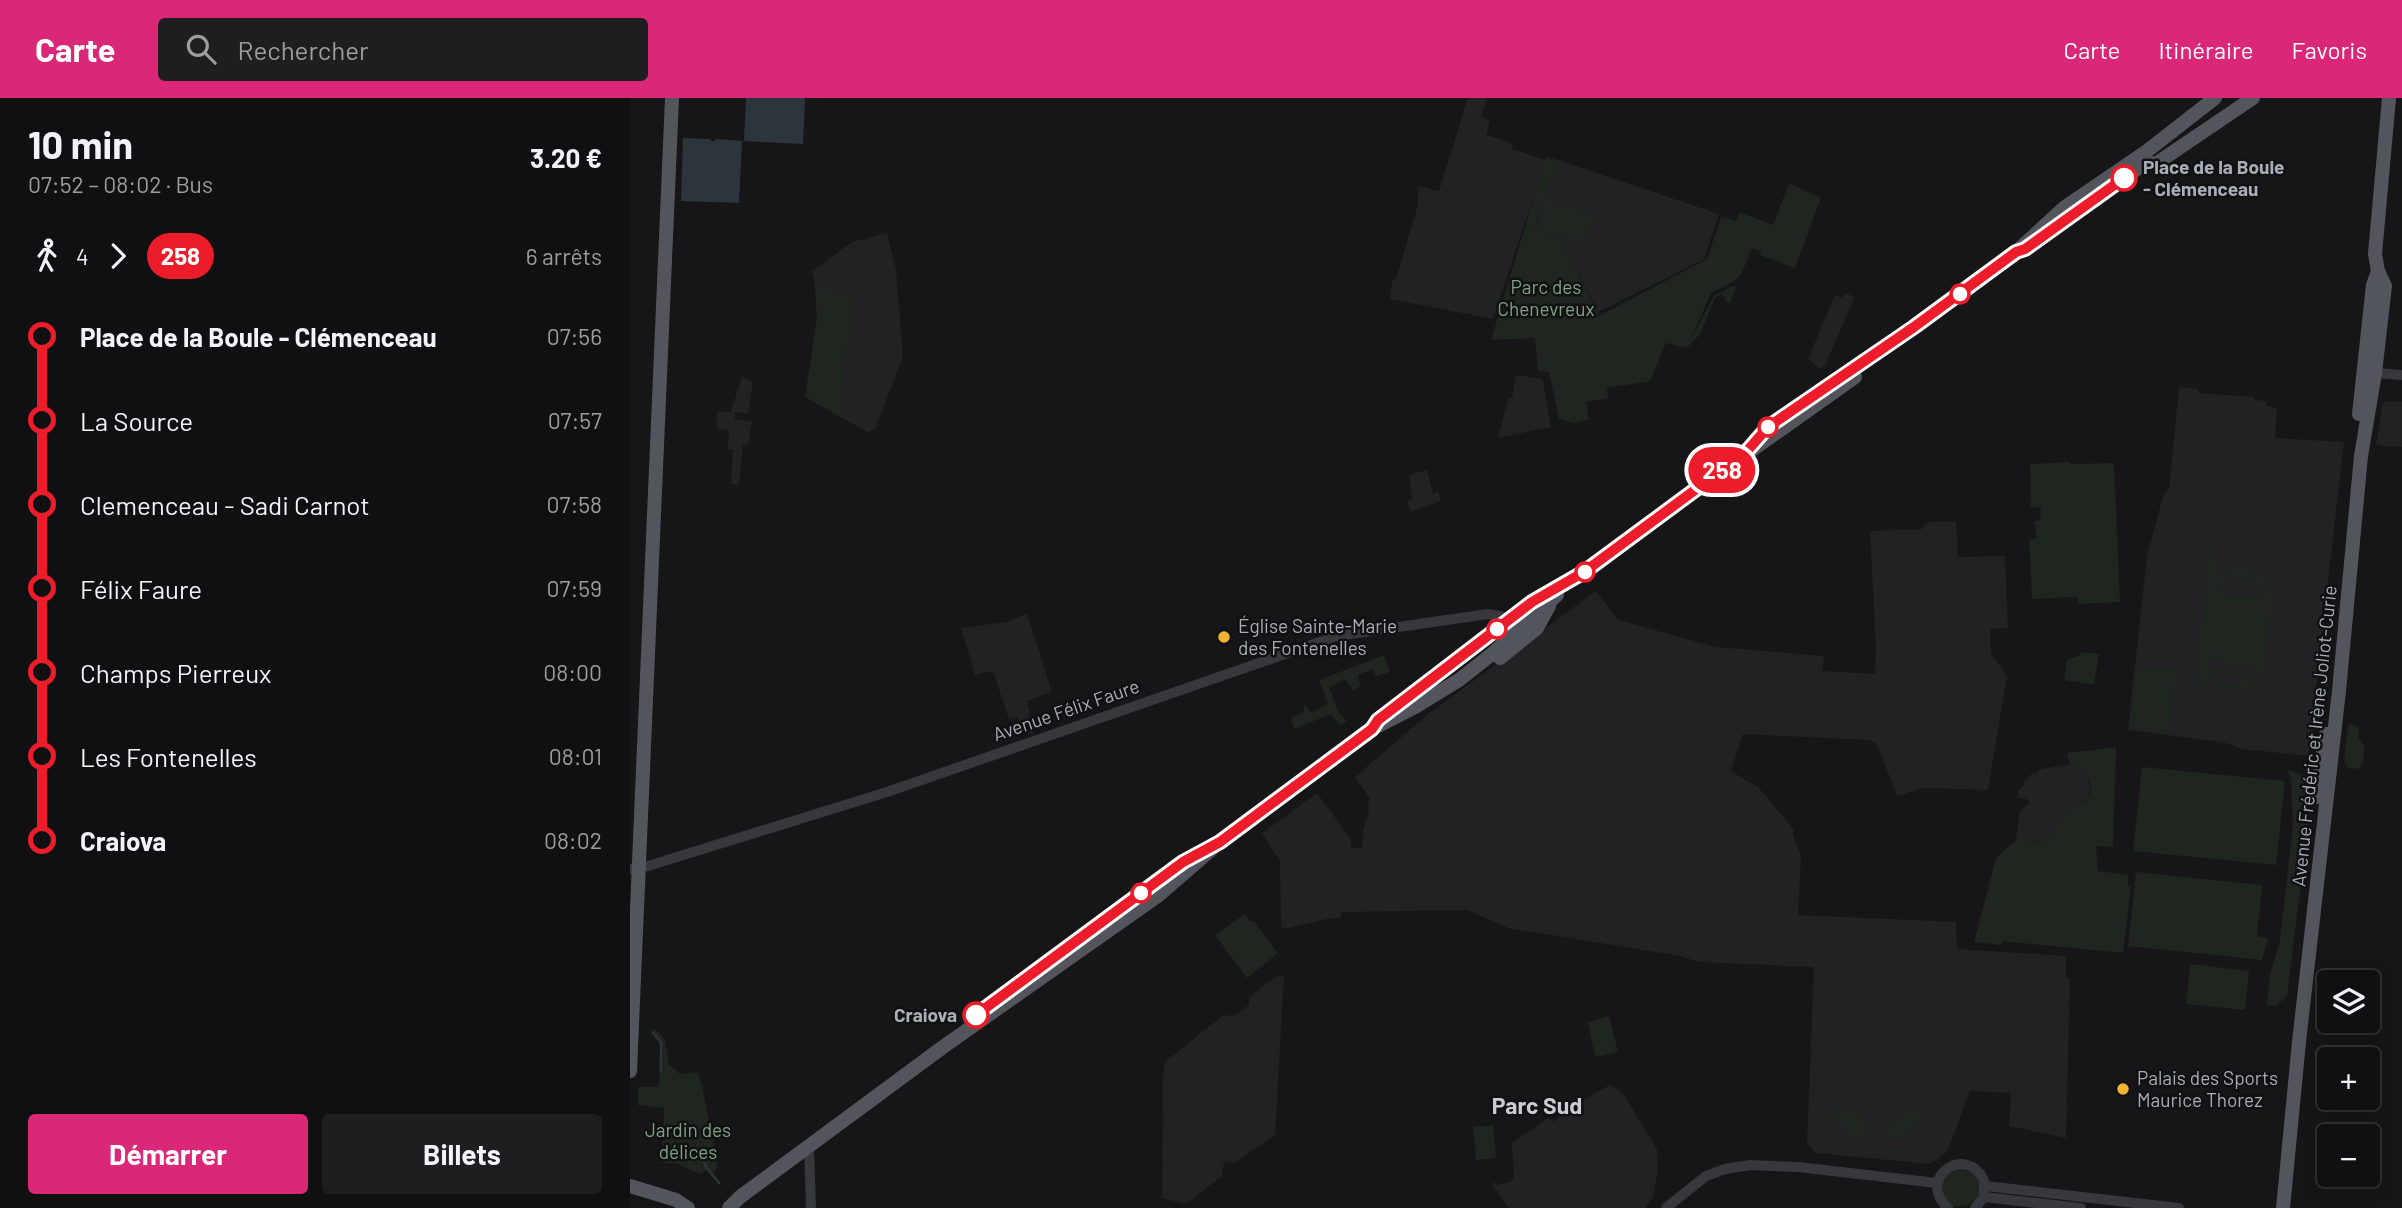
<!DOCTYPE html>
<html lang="fr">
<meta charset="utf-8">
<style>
:root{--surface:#101012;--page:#1e1e20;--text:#f1f3f6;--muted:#9c9d9f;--line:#303032;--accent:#db2777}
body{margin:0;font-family:Barlow,sans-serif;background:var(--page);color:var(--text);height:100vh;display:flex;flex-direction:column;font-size:26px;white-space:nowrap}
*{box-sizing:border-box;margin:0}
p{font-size:23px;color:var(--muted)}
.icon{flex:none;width:38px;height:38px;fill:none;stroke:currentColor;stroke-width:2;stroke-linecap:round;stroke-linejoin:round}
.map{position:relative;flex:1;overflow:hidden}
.panel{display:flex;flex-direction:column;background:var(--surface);width:630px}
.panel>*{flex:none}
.badge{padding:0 14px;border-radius:23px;font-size:24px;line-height:46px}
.controls{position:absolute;left:1687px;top:872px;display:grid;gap:14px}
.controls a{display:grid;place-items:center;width:63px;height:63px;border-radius:7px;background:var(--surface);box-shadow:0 4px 18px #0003,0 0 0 2px var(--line);font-size:35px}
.map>.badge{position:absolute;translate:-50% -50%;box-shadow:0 0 0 4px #fff}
.legs{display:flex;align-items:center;gap:10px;height:77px;padding:0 28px;font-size:23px}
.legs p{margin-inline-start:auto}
.headline{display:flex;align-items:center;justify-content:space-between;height:119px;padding:0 28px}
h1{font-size:38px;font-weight:700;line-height:52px}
.cta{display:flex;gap:14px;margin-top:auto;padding:14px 28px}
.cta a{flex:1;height:80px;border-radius:7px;background:var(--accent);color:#fff;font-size:28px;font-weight:700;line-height:80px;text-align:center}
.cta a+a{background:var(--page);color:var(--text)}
ul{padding:0 28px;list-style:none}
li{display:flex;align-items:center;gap:24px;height:84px;font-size:26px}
li i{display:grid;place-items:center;width:10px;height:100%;margin:0 9px;background:currentColor}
li i::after{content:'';width:18px;height:18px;margin:-9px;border:5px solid;border-radius:50%;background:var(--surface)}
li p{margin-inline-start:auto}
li:first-child i{background:linear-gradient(#0000 50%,currentColor 0)}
li:last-child i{background:linear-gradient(currentColor 50%,#0000 0)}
header{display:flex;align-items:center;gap:42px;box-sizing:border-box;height:98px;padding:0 35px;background:var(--accent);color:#fff}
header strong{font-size:33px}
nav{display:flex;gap:38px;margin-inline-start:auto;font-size:24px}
.search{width:490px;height:63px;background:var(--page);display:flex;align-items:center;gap:18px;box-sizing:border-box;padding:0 24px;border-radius:7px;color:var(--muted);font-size:26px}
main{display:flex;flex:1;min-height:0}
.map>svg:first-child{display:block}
.built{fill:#222225}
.green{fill:#1e261f;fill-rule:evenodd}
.water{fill:#2c353c}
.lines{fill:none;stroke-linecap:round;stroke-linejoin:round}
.stream{stroke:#2c353c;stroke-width:2.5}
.minor{stroke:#37383d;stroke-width:10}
.major{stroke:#53555c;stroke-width:14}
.line-1-casing{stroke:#fff;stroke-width:16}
.line-1{stroke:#ed1c2a;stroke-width:10}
.stop-1-dot{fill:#fff;stroke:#ed1c2a;stroke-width:3.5}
.poi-dot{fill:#f2b134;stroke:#111113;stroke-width:2.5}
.labels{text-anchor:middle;stroke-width:5;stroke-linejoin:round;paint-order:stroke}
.stop-label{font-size:19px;font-weight:bold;fill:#a8adb8;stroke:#111113;text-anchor:start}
.park-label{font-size:19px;fill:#7fa381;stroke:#111113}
.poi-label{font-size:19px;fill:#a8adb8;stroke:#111113;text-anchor:start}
.street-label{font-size:19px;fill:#a8adb8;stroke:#111113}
.quarter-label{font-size:23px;font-weight:bold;fill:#c9ccd4;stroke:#111113}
</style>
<header>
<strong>Carte</strong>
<div class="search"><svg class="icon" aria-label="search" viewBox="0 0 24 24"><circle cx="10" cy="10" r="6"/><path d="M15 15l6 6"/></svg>Rechercher</div>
<nav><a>Carte</a><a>Itinéraire</a><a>Favoris</a></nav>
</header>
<main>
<section class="panel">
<div class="headline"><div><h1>10 min</h1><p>07:52 – 08:02 · Bus</p></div><b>3.20 €</b></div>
<div class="legs"><svg class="icon" aria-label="walk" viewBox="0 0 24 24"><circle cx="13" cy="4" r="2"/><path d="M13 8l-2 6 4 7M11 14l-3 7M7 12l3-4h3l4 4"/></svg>4<svg class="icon" aria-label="forward" viewBox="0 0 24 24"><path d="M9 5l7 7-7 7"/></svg><b class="badge" style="background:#ed1c2a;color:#fff">258</b><p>6 arrêts</p></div>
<ul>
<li><i style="color:#ed1c2a"></i><b>Place de la Boule - Clémenceau</b><p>07:56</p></li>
<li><i style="color:#ed1c2a"></i><span>La Source</span><p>07:57</p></li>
<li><i style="color:#ed1c2a"></i><span>Clemenceau - Sadi Carnot</span><p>07:58</p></li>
<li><i style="color:#ed1c2a"></i><span>Félix Faure</span><p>07:59</p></li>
<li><i style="color:#ed1c2a"></i><span>Champs Pierreux</span><p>08:00</p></li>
<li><i style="color:#ed1c2a"></i><span>Les Fontenelles</span><p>08:01</p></li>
<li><i style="color:#ed1c2a"></i><b>Craiova</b><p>08:02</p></li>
</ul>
<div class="cta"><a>Démarrer</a><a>Billets</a></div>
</section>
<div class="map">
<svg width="1772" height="1110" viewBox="0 0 1772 1110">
<rect width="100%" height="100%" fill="#161618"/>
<!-- built -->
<g class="built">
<path d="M 838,0 L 857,0 L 851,19 L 860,23 L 856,37 L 883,45 L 882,51 L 916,62 L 863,221 L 760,201 L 762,184 L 767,178 L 788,107 L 788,88 L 809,93 Z"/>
<path d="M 928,62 L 1089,116 L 1074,161 L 968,214 L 932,142 L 904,132 Z"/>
<path d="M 257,135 L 266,172 L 273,259 L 245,331 L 238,334 L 212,320 L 210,298 L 225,199 L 201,194 L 199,188 L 188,192 L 182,173 L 222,144 Z"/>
<path d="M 1215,195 L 1225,199 L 1195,267 L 1190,271 L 1178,261 L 1205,197 L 1212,200 Z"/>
<path d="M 886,277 L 911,281 L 913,283 L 921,329 L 868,340 L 878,300 L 882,300 Z"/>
<path d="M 112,278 L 123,284 L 118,316 L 105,314 L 105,321 L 122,324 L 118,347 L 113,347 L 109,387 L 101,386 L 103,352 L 98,351 L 99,332 L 87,331 L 87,314 L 101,314 Z"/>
<path d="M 1549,289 L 1568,291 L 1569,295 L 1624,299 L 1625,302 L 1636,303 L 1636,308 L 1647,310 L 1645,340 L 1714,344 L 1678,658 L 1613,651 L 1592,644 L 1498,632 L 1517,458 L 1533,398 L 1539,391 Z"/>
<path d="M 1753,304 L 1772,304 L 1772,349 L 1746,347 Z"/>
<path d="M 797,372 L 803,396 L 808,394 L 811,403 L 781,414 L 777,403 L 782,401 L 779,377 Z"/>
<path d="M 1326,423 L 1328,459 L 1375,458 L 1378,530 L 1360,531 L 1361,556 L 1377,578 L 1358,692 L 1293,690 L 1267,698 L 1247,646 L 1239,642 L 1113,636 L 1101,673 L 1129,690 L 1164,732 L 1163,736 L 1171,759 L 1168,817 L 1326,824 L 1327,851 L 1436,858 L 1436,879 L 1440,880 L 1436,1040 L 1379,1028 L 1381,995 L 1340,993 L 1317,1054 L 1300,1066 L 1185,1055 L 1177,1045 L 1184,869 L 1069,864 L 1050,858 L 878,830 L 837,812 L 712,814 L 711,808 L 711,820 L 701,820 L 654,831 L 651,829 L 650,763 L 632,735 L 687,695 L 721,741 L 721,750 L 732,750 L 733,731 L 738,718 L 739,708 L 737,704 L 740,701 L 725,679 L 797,617 L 966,493 L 988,522 L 1086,549 L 1194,558 L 1192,573 L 1245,576 L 1246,550 L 1240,433 L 1292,431 L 1299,424 Z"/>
<path d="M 397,516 L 422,594 L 397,603 L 404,635 L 398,637 L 393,622 L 389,623 L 387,619 L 379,621 L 363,573 L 345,577 L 331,530 L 375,524 Z"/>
<path d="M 1440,666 L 1450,668 L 1458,677 L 1460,690 L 1457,700 L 1435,718 L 1426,734 L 1417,743 L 1386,742 L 1390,714 L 1400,704 L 1396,701 L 1387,699 L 1389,696 L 1387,694 L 1395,686 L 1393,684 L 1404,674 L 1406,676 L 1411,671 Z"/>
<path d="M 648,877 L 654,879 L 645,1037 L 605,1065 L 594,1064 L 592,1078 L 556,1106 L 532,1100 L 533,978 L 535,964 L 592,918 L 605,917 L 619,907 L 619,899 Z"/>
<path d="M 980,987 L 992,994 L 1027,1051 L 1028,1071 L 1023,1100 L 1015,1110 L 879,1110 L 862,1086 L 863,1084 L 868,1087 L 882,1083 L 884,1080 L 882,1045 L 918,1020 L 922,1024 L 951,1003 Z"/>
</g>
<!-- green -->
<g class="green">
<path d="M 916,59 L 928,62 L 904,132 L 932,142 L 969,218 L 1077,161 L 1091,119 L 1106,123 L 1110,114 L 1143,127 L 1159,85 L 1191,100 L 1165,170 L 1130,157 L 1131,153 L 1122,150 C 1110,180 1112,181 1081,195 L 1061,241 L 1084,198 L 1103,188 L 1106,189 L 1100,205 L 1095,203 L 1096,199 L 1091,197 L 1085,199 L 1071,235 L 1057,250 L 1036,245 L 1020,283 L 977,290 L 978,300 L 956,304 L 959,322 L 944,325 L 929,321 L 919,274 L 908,273 L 905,240 L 861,242 Z"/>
<path d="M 916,101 L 964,117 L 955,145 L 907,129 Z"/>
<path d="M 184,180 L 186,181 L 188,191 L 200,188 L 201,194 L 225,199 L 210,298 L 212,320 L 175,299 L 187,220 Z"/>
<path d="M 1440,364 L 1440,366 L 1484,365 L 1490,504 L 1448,506 L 1447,499 L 1402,501 L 1399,441 L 1407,441 L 1404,423 L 1412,422 L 1409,419 L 1412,416 L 1410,416 L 1411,409 L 1401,410 L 1400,366 Z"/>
<path d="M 1580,455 L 1588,456 L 1586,481 C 1596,473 1606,467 1620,473 C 1650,484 1640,518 1637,543 C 1636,553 1637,566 1632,575 C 1620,601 1590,596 1575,577 L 1574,588 L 1565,588 ZM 1612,477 L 1627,484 L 1634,500 L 1584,495 L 1595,481 ZM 1584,496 L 1578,562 L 1627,568 C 1617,593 1586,591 1577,567 Z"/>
<path d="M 1452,554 L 1469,556 L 1464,587 L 1434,582 L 1437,562 L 1448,558 Z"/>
<path d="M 754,557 L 760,574 L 746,578 L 743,571 L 728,577 L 730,587 L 724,593 L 715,581 L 699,589 L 709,615 L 717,623 L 710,627 L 701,616 L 664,631 L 661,620 L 674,614 L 673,609 L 676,607 L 680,615 L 698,606 L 689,582 Z"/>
<path d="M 1507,568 L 1546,572 L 1540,634 L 1500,629 Z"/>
<path d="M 1718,626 L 1729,628 L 1728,640 L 1735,649 L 1732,667 L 1727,671 L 1718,670 L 1714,664 Z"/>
<path d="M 1486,649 L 1483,749 L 1466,748 L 1468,773 L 1498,777 L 1498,788 L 1501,789 L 1493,855 L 1372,843 L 1371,847 L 1344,844 L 1366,760 L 1386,742 L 1417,743 C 1426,734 1430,724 1438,715 C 1443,710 1452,706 1456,701 C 1468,686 1455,669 1440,666 L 1437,655 Z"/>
<path d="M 1512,669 L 1655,683 L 1646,767 L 1503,753 Z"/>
<path d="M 1658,672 L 1684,680 L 1657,898 L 1646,908 L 1637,907 L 1640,877 L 1650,842 L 1663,727 L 1661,682 Z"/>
<path d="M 1506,774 L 1632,787 L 1627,838 L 1638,840 L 1632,862 L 1498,848 Z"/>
<path d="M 615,816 L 621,824 L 624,823 L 648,855 L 617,880 L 585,837 Z"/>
<path d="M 1560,866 L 1619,873 L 1615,912 L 1556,906 Z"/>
<path d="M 979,918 L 988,954 L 965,959 L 958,924 Z"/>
<path d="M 24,931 L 35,941 L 39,967 L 50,976 L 67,974 L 72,987 L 87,1065 L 87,1071 L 80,1076 L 77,1072 L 69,1076 L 46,1065 L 32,1065 L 34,1010 L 8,1007 L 8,989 L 29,989 L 30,949 L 30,944 L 20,933 Z"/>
<path d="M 1202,1011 L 1228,1013 L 1240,1034 L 1239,1039 L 1224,1040 L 1204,1018 Z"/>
<path d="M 1269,1015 L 1294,1016 L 1291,1023 L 1270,1042 L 1255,1039 L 1254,1035 Z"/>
<path d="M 863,1027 L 866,1060 L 846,1062 L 843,1029 Z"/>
<path d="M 1329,1069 L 1349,1078 L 1352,1093 C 1344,1106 1337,1110 1321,1108 L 1311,1096 L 1313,1079 Z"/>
</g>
<!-- water -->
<g class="water">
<path d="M 116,0 L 175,0 L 173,46 L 114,43 Z"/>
<path d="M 53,40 L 79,41 L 83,44 L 86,41 L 112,43 L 109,105 L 51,103 Z"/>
</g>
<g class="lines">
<!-- stream -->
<g class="stream">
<path d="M 23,935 L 31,944 L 31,974"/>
<path d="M 72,1059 L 76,1069 L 89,1085"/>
</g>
<!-- minor -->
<g class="minor">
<path d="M 1745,275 L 1772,277"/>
<path d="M 0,771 L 18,768 L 257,694 L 707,538 L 858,516 L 880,520"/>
<path d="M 179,1048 L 181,1110"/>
<path d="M 1356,1088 L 1549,1110"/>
<path d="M 1354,1099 L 1451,1110"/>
<path d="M 1036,1110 L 1076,1078 L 1095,1071 L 1120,1067 L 1168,1069 L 1307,1085"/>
<path d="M 1318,1110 C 1286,1082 1334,1044 1354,1082 L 1354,1099 L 1345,1110"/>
</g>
<!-- major -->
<g class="major">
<path d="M 1425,129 L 1514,66 L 1527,65 L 1623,0"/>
<path d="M 1729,316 L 1743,187 L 1748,173"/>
<path d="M 1122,352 L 1225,279"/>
<path d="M 870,560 L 907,530 L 919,508"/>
<path d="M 742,631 L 748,622 L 898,507 L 954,474 L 1085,377 L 1117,353 L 1137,329 L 1307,213 L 1386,154 L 1435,109 L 1517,53 L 1585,0"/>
<path d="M 1688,699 L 1691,664 L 1696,636"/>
<path d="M 445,843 L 553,764 L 568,755"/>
<path d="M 0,973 L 42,0"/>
<path d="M 0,1088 L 46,1102 L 58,1110"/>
<path d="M 99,1110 L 110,1099 L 313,949 L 529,797 L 590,744 L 742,631 L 785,609 L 829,582 L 862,556 L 927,497"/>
<path d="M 1653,1110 L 1669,944 L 1709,593 L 1731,358 L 1745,275 L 1755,188 L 1748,173 L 1745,156 L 1759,0"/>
</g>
</g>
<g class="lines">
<defs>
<path id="line-1" d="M 346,917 L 553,764 L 590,744 L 742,631 L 748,622 L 902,504 L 954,474 L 1088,375 L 1117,353 L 1138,329 L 1284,229 L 1386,154 L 1395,151 L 1494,80"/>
</defs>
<!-- line-1 casing -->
<use href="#line-1" class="line-1-casing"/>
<!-- line-1 -->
<use href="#line-1" class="line-1"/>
</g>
<!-- markers -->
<g class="stop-1-dot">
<circle cx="1494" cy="80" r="12"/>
<circle cx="1330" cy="196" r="9"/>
<circle cx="1138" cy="329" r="9"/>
<circle cx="955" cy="474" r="9"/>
<circle cx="867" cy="531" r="9"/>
<circle cx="511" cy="795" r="9"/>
<circle cx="346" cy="917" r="12"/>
</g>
<g class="poi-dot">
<circle cx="594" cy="539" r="7"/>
<circle cx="1493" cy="991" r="7"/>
</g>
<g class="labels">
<!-- stop labels -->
<g class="stop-label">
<text x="1513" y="76">Place de la Boule<tspan x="1513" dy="22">- Clémenceau</tspan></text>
<text x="327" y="924" text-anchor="end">Craiova</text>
</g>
<!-- park labels -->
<g class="park-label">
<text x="916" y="196">Parc des<tspan x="916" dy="22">Chenevreux</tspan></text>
<text x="58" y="1039">Jardin des<tspan x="58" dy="22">délices</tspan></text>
</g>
<!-- poi labels -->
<g class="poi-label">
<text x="608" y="535">Église Sainte-Marie<tspan x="608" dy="22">des Fontenelles</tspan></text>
<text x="1507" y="987">Palais des Sports<tspan x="1507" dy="22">Maurice Thorez</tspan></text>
</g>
<!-- street labels -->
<g class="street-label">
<text transform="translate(436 612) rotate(-19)" y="7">Avenue Félix Faure</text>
<text transform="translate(1684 638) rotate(-84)" y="7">Avenue Frédéric et Irène Joliot-Curie</text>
</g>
<!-- quarter labels -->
<g class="quarter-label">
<text x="907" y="1016">Parc Sud</text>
</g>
</g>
</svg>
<div class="controls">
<a><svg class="icon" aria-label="layers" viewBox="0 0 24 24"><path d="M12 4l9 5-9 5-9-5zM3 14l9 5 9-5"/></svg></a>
<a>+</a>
<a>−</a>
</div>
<b class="badge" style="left:1092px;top:372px;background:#ed1c2a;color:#fff">258</b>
</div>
</main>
